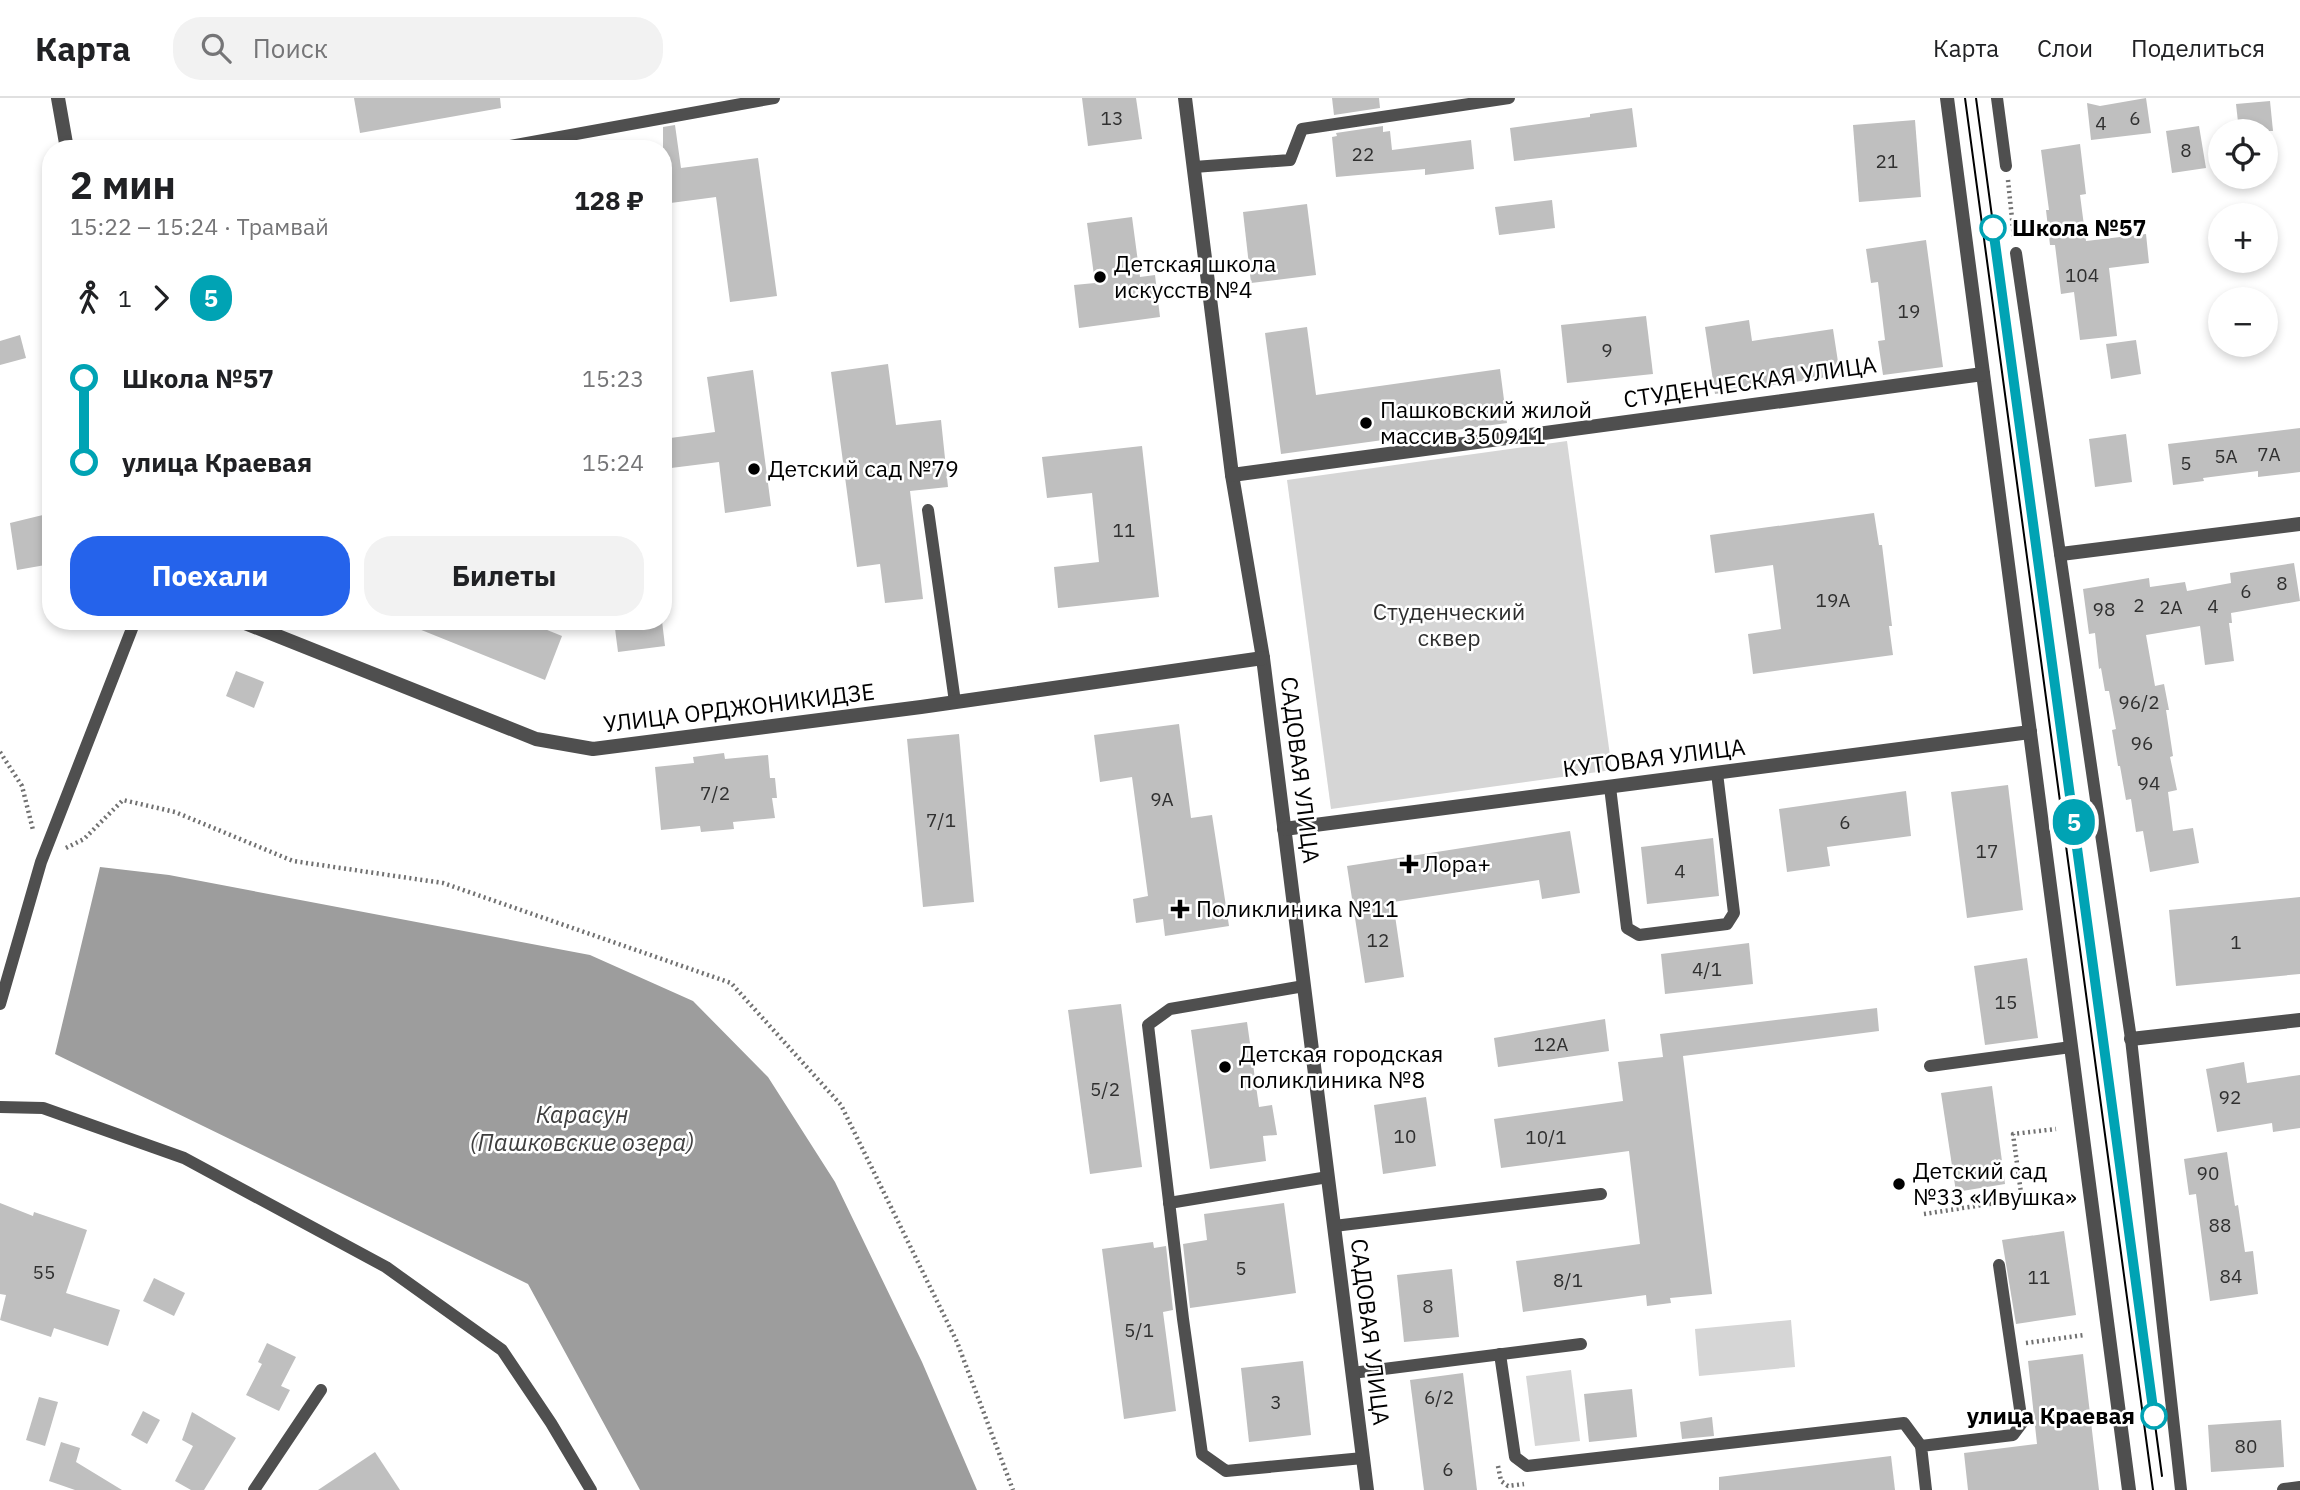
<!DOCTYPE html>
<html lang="ru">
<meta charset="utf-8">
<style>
:root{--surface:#fff;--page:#f2f2f2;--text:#202124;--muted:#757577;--line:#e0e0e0;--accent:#2563eb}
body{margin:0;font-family:"IBM Plex Sans",sans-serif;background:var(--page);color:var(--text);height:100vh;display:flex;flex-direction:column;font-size:26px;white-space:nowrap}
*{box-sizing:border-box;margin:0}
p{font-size:23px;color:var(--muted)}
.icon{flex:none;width:38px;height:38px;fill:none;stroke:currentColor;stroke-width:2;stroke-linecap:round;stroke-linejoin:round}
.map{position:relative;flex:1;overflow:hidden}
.sheet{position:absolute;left:42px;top:42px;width:630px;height:490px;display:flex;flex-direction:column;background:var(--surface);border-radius:28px;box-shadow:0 4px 10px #0003}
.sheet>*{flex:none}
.badge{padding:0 14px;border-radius:23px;font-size:24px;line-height:46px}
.fabs{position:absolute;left:2208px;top:21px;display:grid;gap:14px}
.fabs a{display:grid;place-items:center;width:70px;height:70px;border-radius:50%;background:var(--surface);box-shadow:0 4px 10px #0003;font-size:35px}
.map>.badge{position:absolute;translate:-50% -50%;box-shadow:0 0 0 4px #fff}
.legs{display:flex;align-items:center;gap:10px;height:77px;padding:0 28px;font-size:23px}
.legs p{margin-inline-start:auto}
.overview{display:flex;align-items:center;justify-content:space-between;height:119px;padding:0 28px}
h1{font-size:38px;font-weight:800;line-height:52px}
.cta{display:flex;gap:14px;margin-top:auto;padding:14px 28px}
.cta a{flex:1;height:80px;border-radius:28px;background:var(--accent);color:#fff;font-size:28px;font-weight:800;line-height:80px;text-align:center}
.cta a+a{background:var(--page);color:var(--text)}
ul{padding:0 28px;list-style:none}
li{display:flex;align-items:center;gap:24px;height:84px;font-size:26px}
li i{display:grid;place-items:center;width:10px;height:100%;margin:0 9px;background:currentColor}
li i::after{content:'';width:18px;height:18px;margin:-9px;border:5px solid;border-radius:50%;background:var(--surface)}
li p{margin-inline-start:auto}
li:first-child i{background:linear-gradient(#0000 50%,currentColor 0)}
li:last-child i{background:linear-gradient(currentColor 50%,#0000 0)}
header{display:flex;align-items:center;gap:42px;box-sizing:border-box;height:98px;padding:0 35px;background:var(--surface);border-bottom:2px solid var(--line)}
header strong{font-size:33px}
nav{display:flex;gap:38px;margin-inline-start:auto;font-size:24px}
.search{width:490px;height:63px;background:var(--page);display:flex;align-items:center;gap:18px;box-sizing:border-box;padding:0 24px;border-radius:28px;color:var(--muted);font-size:26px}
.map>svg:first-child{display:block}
.green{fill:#d6d6d6}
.water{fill:#9d9d9d}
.building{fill:#bfbfbf}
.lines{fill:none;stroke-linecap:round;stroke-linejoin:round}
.path{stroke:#717171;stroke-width:4.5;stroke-dasharray:2 3.5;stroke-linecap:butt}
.lane{stroke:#4f4f4f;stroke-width:12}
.street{stroke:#4f4f4f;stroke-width:14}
.tram{stroke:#000;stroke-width:2}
.line-1-casing{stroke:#fff;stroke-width:16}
.line-1{stroke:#00a3b4;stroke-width:10}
.stop-1-dot{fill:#fff;stroke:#00a3b4;stroke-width:3.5}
.poi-dot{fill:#000;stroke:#fff;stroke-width:2.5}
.labels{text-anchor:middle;stroke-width:5;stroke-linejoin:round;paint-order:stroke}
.number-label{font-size:19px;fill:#303030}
.stop-label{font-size:23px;font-weight:bold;fill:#000;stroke:#fff;text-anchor:start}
.poi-label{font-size:23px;fill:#000;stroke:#fff;text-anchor:start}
.street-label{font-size:23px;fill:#000;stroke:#fff}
.park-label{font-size:23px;fill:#2d2d2d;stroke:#fff}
.water-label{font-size:24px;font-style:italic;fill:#3e3e3e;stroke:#fff}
</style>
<header>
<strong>Карта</strong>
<div class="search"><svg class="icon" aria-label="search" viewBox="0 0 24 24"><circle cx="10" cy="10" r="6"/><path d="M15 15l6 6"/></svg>Поиск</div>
<nav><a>Карта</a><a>Слои</a><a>Поделиться</a></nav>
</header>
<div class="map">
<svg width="2300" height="1392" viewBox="0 0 2300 1392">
<rect width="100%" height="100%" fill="#fff"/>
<!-- green -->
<g class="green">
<path d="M 1567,343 L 1612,672 L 1331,711 L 1287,382 Z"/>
<path d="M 1791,1222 L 1795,1269 L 1699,1278 L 1695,1231 Z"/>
<path d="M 1571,1272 L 1580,1343 L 1535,1348 L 1526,1278 Z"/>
</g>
<!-- water -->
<path class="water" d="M 100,769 L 169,777 L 590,857 L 693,903 L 768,979 L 835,1084 L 922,1264 L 977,1392 L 640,1392 L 528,1186 L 55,956 Z"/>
<!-- building -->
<g class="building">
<path d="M 354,0 L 500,0 L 501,10 L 360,35 Z"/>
<path d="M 1082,0 L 1136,0 L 1142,41 L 1088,48 Z"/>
<path d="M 1332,0 L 1379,0 L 1380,10 L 1334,17 Z"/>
<path d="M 2146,0 L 2151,35 L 2091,42 L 2087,5 L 2100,8 Z"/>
<path d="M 2270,3 L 2273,33 L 2239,33 L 2236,6 Z"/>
<path d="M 1632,10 L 1637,49 L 1514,63 L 1510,30 L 1590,19 L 1590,16 Z"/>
<path d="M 1915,22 L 1921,99 L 1859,104 L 1853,27 Z"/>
<path d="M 675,27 L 681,70 L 758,60 L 777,198 L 730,204 L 716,99 L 663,106 L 663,29 Z"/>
<path d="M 1383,28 L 1383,34 L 1390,33 L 1392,52 L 1471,42 L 1474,71 L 1425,77 L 1425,71 L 1336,79 L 1332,39 L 1337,38 L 1336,35 Z"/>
<path d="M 2199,28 L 2206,70 L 2172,75 L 2166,33 Z"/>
<path d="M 2080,46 L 2086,96 L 2080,97 L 2086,143 L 2146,136 L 2149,165 L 2109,170 L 2117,238 L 2080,242 L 2074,194 L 2061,196 L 2055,147 L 2050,147 L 2046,112 L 2049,112 L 2041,52 Z"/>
<path d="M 1552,102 L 1555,130 L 1499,137 L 1495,109 Z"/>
<path d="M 1307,106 L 1316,177 L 1251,185 L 1243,114 Z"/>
<path d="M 1132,119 L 1140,179 L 1155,177 L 1160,219 L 1079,230 L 1074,187 L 1095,185 L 1087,125 Z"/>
<path d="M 1926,142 L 1943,269 L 1883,277 L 1878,243 L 1885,242 L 1878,184 L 1871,185 L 1866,151 Z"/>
<path d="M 1646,218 L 1653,276 L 1567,285 L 1561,227 Z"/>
<path d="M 1749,222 L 1752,243 L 1833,231 L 1840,277 L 1715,296 L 1705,229 Z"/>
<path d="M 1307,229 L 1316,297 L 1500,271 L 1507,325 L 1281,356 L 1265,235 Z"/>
<path d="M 20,237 L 26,260 L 0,267 L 0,243 Z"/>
<path d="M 2136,242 L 2141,276 L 2111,281 L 2106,246 Z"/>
<path d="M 888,266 L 896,327 L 941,322 L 948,389 L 910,393 L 923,501 L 885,505 L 880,466 L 857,469 L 831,274 Z"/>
<path d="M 753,272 L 771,408 L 725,415 L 719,364 L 663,371 L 663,341 L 715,334 L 707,279 Z"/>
<path d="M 2300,330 L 2300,374 L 2258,379 L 2258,373 L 2203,380 L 2204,383 L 2173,387 L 2168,346 Z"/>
<path d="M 2126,336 L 2132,384 L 2095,389 L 2089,341 Z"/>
<path d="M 1142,348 L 1159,499 L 1058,510 L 1054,469 L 1099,464 L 1092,395 L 1047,400 L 1042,359 Z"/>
<path d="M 51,415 L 51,466 L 17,472 L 10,425 Z"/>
<path d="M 1874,415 L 1879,447 L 1882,447 L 1892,528 L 1889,528 L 1893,557 L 1753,576 L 1748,536 L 1781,531 L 1773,467 L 1715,475 L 1710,437 Z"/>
<path d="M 2294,465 L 2300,503 L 2231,515 L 2232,525 L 2229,525 L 2234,563 L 2205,567 L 2200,528 L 2146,537 L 2155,588 L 2164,586 L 2169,612 L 2166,612 L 2173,658 L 2170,659 L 2177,692 L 2168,694 L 2173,733 L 2193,730 L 2199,765 L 2150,774 L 2143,733 L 2136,734 L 2131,701 L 2126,702 L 2120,668 L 2118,668 L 2112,632 L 2116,631 L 2109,593 L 2105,593 L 2101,570 L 2099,571 L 2095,535 L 2089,536 L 2083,491 L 2149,480 L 2150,489 L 2185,484 L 2187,493 L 2231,485 L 2230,475 Z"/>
<path d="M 399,523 L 525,523 L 562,538 L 545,582 Z"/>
<path d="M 614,523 L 662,523 L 665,548 L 618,554 Z"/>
<path d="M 236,573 L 264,584 L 254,610 L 226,598 Z"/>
<path d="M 1179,626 L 1191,720 L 1212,717 L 1229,828 L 1165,838 L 1163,821 L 1136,825 L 1133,801 L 1148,798 L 1132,679 L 1100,684 L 1094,637 Z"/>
<path d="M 959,636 L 974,804 L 923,809 L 907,641 Z"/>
<path d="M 724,655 L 725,661 L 768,657 L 770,680 L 775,680 L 777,700 L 772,700 L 775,720 L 733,724 L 734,731 L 701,734 L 700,728 L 661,732 L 655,669 L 694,665 L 693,659 Z"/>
<path d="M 2008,687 L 2023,812 L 1967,820 L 1951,694 Z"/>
<path d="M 1906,693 L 1911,738 L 1827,749 L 1830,768 L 1787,774 L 1779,711 Z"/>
<path d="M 1570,733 L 1580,795 L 1542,801 L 1539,782 L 1393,804 L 1404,879 L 1365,885 L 1347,768 Z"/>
<path d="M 1713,740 L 1719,798 L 1647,806 L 1641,749 Z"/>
<path d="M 2300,799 L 2300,876 L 2176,888 L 2169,812 Z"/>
<path d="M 1749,845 L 1753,886 L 1665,896 L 1661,856 Z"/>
<path d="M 2027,860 L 2038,940 L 1985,947 L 1974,868 Z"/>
<path d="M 1121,906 L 1142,1069 L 1090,1076 L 1068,912 Z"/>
<path d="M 1877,910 L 1879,933 L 1683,958 L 1712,1196 L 1670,1200 L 1671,1205 L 1647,1208 L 1646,1197 L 1523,1214 L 1516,1163 L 1640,1146 L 1629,1053 L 1501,1070 L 1494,1021 L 1623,1003 L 1618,964 L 1663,959 L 1660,936 Z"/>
<path d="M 1605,921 L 1609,953 L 1498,969 L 1494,940 Z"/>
<path d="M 1247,924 L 1259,1009 L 1272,1007 L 1277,1037 L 1263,1038 L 1266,1063 L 1210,1071 L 1191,932 Z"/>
<path d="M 2244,964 L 2247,985 L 2300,977 L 2300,1030 L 2273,1034 L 2272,1025 L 2217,1034 L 2206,971 Z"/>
<path d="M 1992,988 L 2005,1086 L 1956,1094 L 1941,995 Z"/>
<path d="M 1426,999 L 1436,1068 L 1383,1076 L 1374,1007 Z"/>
<path d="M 2227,1054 L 2235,1108 L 2238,1107 L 2245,1154 L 2253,1153 L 2258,1196 L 2210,1203 L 2196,1096 L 2189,1097 L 2184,1061 Z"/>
<path d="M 0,1105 L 33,1118 L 34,1114 L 87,1132 L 66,1195 L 120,1212 L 108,1248 L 54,1230 L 51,1239 L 0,1222 L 6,1197 L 0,1196 Z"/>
<path d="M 1284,1105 L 1296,1195 L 1190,1210 L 1183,1146 L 1207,1142 L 1204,1116 Z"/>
<path d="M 2064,1133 L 2076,1217 L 2016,1226 L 2002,1142 Z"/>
<path d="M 1153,1144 L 1154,1150 L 1166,1148 L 1173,1212 L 1163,1214 L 1176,1313 L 1124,1321 L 1102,1151 Z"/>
<path d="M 1452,1171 L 1459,1239 L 1404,1244 L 1397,1177 Z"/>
<path d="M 154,1180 L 185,1195 L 174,1218 L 143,1203 Z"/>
<path d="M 267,1245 L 296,1259 L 281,1288 L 290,1292 L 279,1313 L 246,1297 L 262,1266 L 258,1264 Z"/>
<path d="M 2083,1256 L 2099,1392 L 1968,1392 L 1964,1355 L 2037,1346 L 2028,1263 Z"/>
<path d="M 1303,1263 L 1311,1337 L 1249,1344 L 1241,1270 Z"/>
<path d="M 1463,1275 L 1477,1392 L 1424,1392 L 1410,1282 Z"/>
<path d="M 1632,1291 L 1637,1339 L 1589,1344 L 1584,1296 Z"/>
<path d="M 39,1299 L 58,1304 L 45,1348 L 26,1342 Z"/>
<path d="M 143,1313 L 160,1322 L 147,1346 L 131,1337 Z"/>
<path d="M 192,1314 L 236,1340 L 204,1392 L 191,1392 L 175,1383 L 193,1348 L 182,1342 Z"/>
<path d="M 1712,1319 L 1714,1338 L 1682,1341 L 1680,1324 Z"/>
<path d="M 2281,1322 L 2284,1369 L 2211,1374 L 2208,1327 Z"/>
<path d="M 61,1344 L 80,1350 L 76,1364 L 122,1392 L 75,1392 L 49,1383 Z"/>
<path d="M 375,1354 L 400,1392 L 318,1392 Z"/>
<path d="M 1891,1358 L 1895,1392 L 1719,1392 L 1719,1379 Z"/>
</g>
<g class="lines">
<!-- path -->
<g class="path">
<path d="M 2008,82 L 2014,140"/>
<path d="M 0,654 L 22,688 L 33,732"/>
<path d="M 66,750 L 84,741 L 123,702 L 175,714 L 293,763 L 443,785 L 731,885 L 841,1007 L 957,1244 L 1013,1392"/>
<path d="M 1924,1116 L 2015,1102 L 2021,1095 L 2013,1036 L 2056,1031"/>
<path d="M 2026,1245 L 2084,1237"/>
<path d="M 1498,1368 L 1501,1383 L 1508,1388 L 1524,1386"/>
</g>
<!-- lane -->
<g class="lane">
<path d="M 1997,0 L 2006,68"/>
<path d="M 494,51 L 774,0"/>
<path d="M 1194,69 L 1290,62 L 1302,31 L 1509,0"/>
<path d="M 2016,155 L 2131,941 L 2181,1392"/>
<path d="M 928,412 L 955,604"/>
<path d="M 1610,689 L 1627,830 L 1639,837 L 1727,826 L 1734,815 L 1717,675"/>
<path d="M 1304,888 L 1170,911 L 1148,927 L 1183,1221 L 1202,1356 L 1226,1373 L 1363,1360"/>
<path d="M 0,906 L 41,764 L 135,523"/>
<path d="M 1930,968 L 2071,949"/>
<path d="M 0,1009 L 43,1010 L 184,1060 L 386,1169 L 502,1252 L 551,1325 L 591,1392"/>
<path d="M 1169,1105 L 1328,1079"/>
<path d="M 1334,1128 L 1601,1096"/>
<path d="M 1500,1256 L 1515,1359 L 1527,1368 L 1904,1325 L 1921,1348"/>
<path d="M 1352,1275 L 1581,1246"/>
<path d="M 254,1392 L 321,1292"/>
<path d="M 1926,1392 L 1921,1348 L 2013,1337 L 2022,1325 L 1999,1167"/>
</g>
<!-- street -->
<g class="street">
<path d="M 58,0 L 67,51"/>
<path d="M 1185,0 L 1232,377 L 1263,560 L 1367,1392"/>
<path d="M 1947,0 L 2129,1392"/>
<path d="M 1232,377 L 1983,276"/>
<path d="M 2061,456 L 2300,426"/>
<path d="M 240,523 L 536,641 L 593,651 L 921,609 L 1263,560"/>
<path d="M 1284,731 L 2030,634"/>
<path d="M 2131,941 L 2300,922"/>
<path d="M 2284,1392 L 2300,1390"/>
</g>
<!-- tram -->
<g class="tram">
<path d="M 1965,0 L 2153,1392"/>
<path d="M 1976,0 L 2162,1378"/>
</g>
</g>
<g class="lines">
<defs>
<path id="line-1" d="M 1993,130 L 2154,1318"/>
</defs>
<!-- line-1 casing -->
<use href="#line-1" class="line-1-casing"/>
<!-- line-1 -->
<use href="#line-1" class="line-1"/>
</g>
<!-- markers -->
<g class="stop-1-dot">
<circle cx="1993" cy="130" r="12"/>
<circle cx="2154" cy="1318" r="12"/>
</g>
<g class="poi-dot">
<circle cx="1100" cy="179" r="7"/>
<circle cx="1366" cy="325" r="7"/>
<circle cx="754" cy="371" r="7"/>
<path d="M1405.5 755.5h7v7h7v7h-7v7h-7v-7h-7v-7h7z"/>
<path d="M1176.5 800.5h7v7h7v7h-7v7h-7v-7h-7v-7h7z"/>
<circle cx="1225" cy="969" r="7"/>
<circle cx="1899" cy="1086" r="7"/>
</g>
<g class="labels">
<!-- number labels -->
<g class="number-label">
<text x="1112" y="27">13</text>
<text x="2135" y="27">6</text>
<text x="2101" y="32">4</text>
<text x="2186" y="59">8</text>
<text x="1363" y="63">22</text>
<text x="1887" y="70">21</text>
<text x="2082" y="184">104</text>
<text x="1909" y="220">19</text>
<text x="1607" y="259">9</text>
<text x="2269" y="363">7А</text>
<text x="2226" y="365">5А</text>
<text x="2186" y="372">5</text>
<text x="1124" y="439">11</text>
<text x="2282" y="492">8</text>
<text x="2246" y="500">6</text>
<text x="1833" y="509">19А</text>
<text x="2139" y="514">2</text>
<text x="2213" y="515">4</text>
<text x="2171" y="516">2А</text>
<text x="2104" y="518">98</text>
<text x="2139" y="611">96/2</text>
<text x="2142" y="652">96</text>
<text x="2149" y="692">94</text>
<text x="715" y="702">7/2</text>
<text x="1162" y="708">9А</text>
<text x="941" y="729">7/1</text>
<text x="1845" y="731">6</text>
<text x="1987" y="760">17</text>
<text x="1680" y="780">4</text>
<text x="1378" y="849">12</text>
<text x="2236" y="851">1</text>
<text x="1707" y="878">4/1</text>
<text x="2006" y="911">15</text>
<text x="1551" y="953">12А</text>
<text x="1105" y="998">5/2</text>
<text x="2230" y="1006">92</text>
<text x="1405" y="1045">10</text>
<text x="1546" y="1046">10/1</text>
<text x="2208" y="1082">90</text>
<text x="2220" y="1134">88</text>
<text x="1241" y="1177">5</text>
<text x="44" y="1181">55</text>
<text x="2231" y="1185">84</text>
<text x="2039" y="1186">11</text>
<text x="1568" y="1189">8/1</text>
<text x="1428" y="1215">8</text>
<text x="1139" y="1239">5/1</text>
<text x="1439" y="1306">6/2</text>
<text x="1276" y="1311">3</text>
<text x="2246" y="1355">80</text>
<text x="1448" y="1378">6</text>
</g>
<!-- stop labels -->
<g class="stop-label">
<text x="2012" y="138">Школа №57</text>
<text x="2135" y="1326" text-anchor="end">улица Краевая</text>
</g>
<!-- poi labels -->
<g class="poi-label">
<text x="1114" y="174">Детская школа<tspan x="1114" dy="26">искусств №4</tspan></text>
<text x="1380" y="320">Пашковский жилой<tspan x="1380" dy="26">массив 350911</tspan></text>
<text x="768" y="379">Детский сад №79</text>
<text x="1423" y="774">Лора+</text>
<text x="1196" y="819">Поликлиника №11</text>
<text x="1239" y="964">Детская городская<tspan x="1239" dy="26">поликлиника №8</tspan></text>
<text x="1913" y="1081">Детский сад<tspan x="1913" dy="26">№33 «Ивушка»</tspan></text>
</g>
<!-- street labels -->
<g class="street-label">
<text transform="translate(1750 284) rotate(-8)" y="8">СТУДЕНЧЕСКАЯ УЛИЦА</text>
<text transform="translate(739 610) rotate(-7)" y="8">УЛИЦА ОРДЖОНИКИДЗЕ</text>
<text transform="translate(1654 660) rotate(-7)" y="8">КУТОВАЯ УЛИЦА</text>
<text transform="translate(1300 672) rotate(83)" y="8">САДОВАЯ УЛИЦА</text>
<text transform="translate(1370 1234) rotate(83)" y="8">САДОВАЯ УЛИЦА</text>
</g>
<!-- park labels -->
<g class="park-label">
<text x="1449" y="522">Студенческий<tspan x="1449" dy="26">сквер</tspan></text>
</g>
<!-- water labels -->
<g class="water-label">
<text x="582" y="1025">Карасун<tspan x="582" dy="28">(Пашковские озера)</tspan></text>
</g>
</g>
</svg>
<div class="fabs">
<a><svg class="icon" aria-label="locate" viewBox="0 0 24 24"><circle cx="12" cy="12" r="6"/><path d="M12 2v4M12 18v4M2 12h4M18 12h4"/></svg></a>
<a>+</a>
<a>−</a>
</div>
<b class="badge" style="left:2074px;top:724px;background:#00a3b4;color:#fff">5</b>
<section class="sheet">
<div class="overview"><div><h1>2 мин</h1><p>15:22 – 15:24 · Трамвай</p></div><b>128 ₽</b></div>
<div class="legs"><svg class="icon" aria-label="walk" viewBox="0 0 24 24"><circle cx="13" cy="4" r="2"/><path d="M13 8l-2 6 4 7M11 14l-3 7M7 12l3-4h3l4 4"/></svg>1<svg class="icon" aria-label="forward" viewBox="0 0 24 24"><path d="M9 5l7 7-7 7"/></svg><b class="badge" style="background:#00a3b4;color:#fff">5</b></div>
<ul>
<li><i style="color:#00a3b4"></i><b>Школа №57</b><p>15:23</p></li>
<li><i style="color:#00a3b4"></i><b>улица Краевая</b><p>15:24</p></li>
</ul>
<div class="cta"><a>Поехали</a><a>Билеты</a></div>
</section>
</div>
